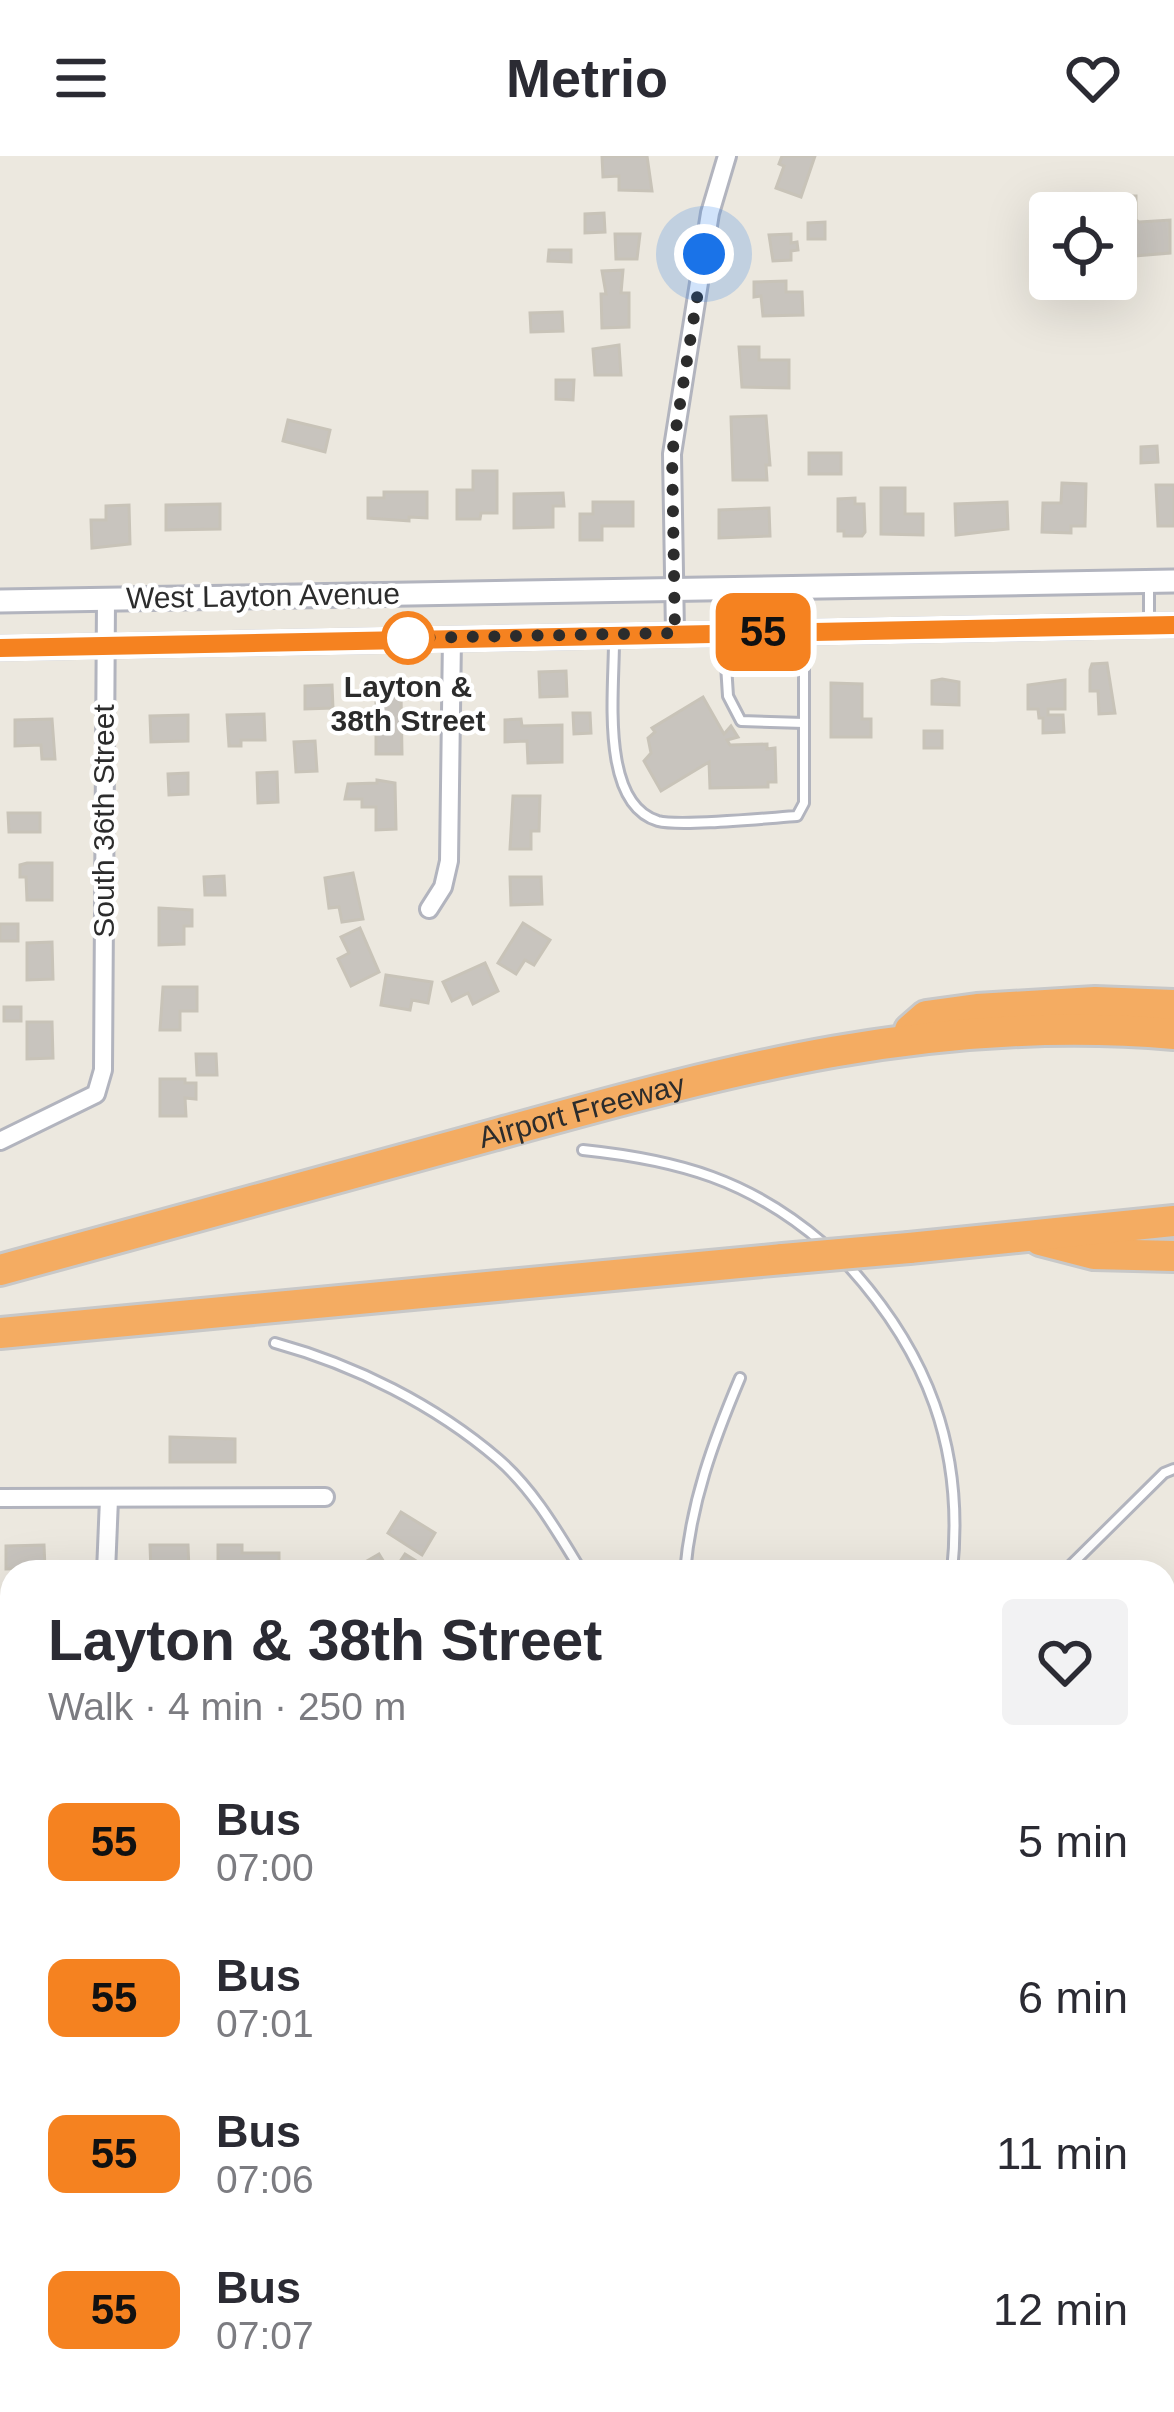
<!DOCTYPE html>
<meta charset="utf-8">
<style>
:root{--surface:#fff;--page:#f2f2f3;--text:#2b2b33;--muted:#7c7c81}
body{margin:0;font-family:Arial,sans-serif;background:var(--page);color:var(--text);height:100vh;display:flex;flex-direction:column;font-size:45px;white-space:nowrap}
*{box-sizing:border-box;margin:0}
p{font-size:39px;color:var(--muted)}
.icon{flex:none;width:66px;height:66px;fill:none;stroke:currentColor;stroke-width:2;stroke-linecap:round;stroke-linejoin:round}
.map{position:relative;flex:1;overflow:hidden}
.panel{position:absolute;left:0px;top:1404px;width:1176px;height:852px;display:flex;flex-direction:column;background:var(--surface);border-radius:36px 36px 0 0;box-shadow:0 12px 48px #0002}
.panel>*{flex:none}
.badge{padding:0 24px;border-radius:18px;font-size:42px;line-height:78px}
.controls{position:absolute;left:1029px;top:36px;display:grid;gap:24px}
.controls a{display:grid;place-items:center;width:108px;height:108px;border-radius:12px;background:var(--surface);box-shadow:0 12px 48px #0002;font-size:60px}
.you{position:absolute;width:60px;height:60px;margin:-30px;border:9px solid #fff;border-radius:50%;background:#1a73e8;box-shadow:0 0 0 18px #1a73e833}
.map>.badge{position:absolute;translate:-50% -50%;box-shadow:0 0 0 6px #fff}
.round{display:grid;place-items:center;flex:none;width:126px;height:126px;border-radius:12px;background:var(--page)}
.overview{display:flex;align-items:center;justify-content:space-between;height:204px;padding:0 48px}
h1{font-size:57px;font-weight:700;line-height:90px}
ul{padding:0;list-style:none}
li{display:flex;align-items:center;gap:36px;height:156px;padding:0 48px}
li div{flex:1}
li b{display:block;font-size:45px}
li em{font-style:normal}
li .badge{min-width:132px;font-weight:700;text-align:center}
header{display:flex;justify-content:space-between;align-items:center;height:156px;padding:0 48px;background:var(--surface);font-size:54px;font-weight:700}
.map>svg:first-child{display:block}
.green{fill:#b0df9f}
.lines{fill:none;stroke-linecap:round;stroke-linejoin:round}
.stream{stroke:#79c2e8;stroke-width:4.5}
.building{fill:#c8c4be;stroke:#c8c3b8;stroke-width:3}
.lane-casing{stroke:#b2b4be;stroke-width:14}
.street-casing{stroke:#b2b4be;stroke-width:22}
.secondary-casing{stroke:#b2b4be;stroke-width:27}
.primary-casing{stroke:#c8c8c8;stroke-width:30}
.highway-casing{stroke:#c8c8c8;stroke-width:36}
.lane{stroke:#fff;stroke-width:8}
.street{stroke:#fff;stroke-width:16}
.secondary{stroke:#fff;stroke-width:21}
.primary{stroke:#e8d468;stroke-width:24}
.highway{stroke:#f4ac62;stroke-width:30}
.highway-bridge-casing{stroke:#c8c8c8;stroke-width:36;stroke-linecap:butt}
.highway-bridge{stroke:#f4ac62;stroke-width:30}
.line-casing{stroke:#fff;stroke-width:27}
.line{stroke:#f58220;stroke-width:18}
.walk{stroke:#2c2c2c;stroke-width:12;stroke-dasharray:0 21.6}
.stop-dot{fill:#fff;stroke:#f58220;stroke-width:6}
.labels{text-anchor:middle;stroke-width:9;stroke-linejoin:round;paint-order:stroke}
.street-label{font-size:30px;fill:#2c2c2c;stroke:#fff}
.stop-label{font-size:30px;font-weight:bold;fill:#2c2c2c;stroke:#fff}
</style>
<header><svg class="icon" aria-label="menu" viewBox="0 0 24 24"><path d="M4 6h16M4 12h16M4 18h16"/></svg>Metrio<svg class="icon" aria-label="heart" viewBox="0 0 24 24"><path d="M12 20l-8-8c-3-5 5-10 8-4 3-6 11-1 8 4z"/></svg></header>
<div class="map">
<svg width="1174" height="2256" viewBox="0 0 1174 2256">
<rect width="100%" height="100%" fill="#ece8df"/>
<!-- green -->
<path class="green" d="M 246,2244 L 415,2244 L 400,2256 L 221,2256 Z"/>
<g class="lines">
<!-- stream -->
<path class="stream" d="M 327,2256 L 341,2244"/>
</g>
<!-- building -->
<g class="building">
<path d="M 602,0 L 647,0 L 652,35 L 619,34 L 619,20 L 603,21 Z"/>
<path d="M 782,0 L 815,0 L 801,41 L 776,32 L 784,10 L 779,8 Z"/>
<path d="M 1115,40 L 1136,40 L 1136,64 L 1139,66 L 1170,64 L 1170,97 L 1133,100 L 1133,93 L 1116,90 Z"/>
<path d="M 1039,45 L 1091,45 L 1091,57 L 1050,57 L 1050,69 L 1039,69 Z"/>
<path d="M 604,57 L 605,76 L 585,77 L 585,58 Z"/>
<path d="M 825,66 L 825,83 L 808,83 L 808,67 Z"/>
<path d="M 615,78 L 640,78 L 637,103 L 616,103 Z"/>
<path d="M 791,78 L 791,87 L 797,86 L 798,94 L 791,95 L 791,104 L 773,105 L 769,79 Z"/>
<path d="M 549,94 L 571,94 L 571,106 L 548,105 Z"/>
<path d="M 623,114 L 621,137 L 629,137 L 629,171 L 602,172 L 601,138 L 606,138 L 602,115 Z"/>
<path d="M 786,125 L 786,136 L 802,136 L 803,159 L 763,160 L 761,140 L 754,141 L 754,126 Z"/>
<path d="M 562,156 L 563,175 L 531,176 L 530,157 Z"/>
<path d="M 619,189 L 621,219 L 595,219 L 593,193 Z"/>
<path d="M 739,191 L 759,191 L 759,204 L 789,204 L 789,232 L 742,231 Z"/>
<path d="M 556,224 L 574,224 L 573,244 L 556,243 Z"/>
<path d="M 766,260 L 770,309 L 766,309 L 767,324 L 733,324 L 731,261 Z"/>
<path d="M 288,264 L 330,274 L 325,296 L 283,285 Z"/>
<path d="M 1157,290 L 1158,306 L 1141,307 L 1141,291 Z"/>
<rect x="809" y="297" width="32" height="21"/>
<path d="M 473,315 L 497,315 L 497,357 L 481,357 L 480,363 L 457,363 L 457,334 L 473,334 Z"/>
<path d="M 1062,327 L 1086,328 L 1085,370 L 1071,370 L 1071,377 L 1042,376 L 1043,347 L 1061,347 Z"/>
<path d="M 1156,329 L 1174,329 L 1174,370 L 1158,370 Z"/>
<path d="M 881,332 L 905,332 L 905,358 L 923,358 L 923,379 L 881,378 Z"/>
<path d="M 384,336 L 427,336 L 427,362 L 409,361 L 409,365 L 368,362 L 368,342 L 384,342 Z"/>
<path d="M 563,337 L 564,350 L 553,350 L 553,371 L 514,372 L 514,338 Z"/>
<path d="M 855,342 L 855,348 L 864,348 L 865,376 L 862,380 L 844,380 L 844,375 L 838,375 L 838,343 Z"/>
<path d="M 593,346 L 633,346 L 633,370 L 602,370 L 602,384 L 580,384 L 580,358 L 593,358 Z"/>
<path d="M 1007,346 L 1008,373 L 956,379 L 955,348 Z"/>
<path d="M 220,348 L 220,373 L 166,374 L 166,349 Z"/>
<path d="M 129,349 L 130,388 L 92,392 L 91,364 L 106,364 L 106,350 Z"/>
<path d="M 769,352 L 770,380 L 719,382 L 719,354 Z"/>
<path d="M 1107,507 L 1115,557 L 1099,558 L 1098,535 L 1090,535 L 1090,514 L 1092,508 Z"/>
<path d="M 566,515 L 567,540 L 540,541 L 539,516 Z"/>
<path d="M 942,523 L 959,526 L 959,549 L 932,548 L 932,525 Z"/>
<path d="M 1065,524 L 1065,553 L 1048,553 L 1048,559 L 1063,559 L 1064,576 L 1043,577 L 1043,562 L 1039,562 L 1038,553 L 1028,553 L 1028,529 Z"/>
<path d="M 831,527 L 862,528 L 862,563 L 871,563 L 871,581 L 831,581 Z"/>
<path d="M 332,529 L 333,552 L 305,553 L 305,530 Z"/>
<path d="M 376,538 L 401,538 L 402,598 L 376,598 Z"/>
<path d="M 703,541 L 724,578 L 731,570 L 738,581 L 727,584 L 730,589 L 767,588 L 767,593 L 775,592 L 776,626 L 768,626 L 768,631 L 710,632 L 709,606 L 661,635 L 644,605 L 651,597 L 648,582 L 655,576 L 652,572 Z"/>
<path d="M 573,557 L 590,557 L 591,577 L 574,578 Z"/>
<path d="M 264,558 L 265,584 L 241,584 L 241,590 L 229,590 L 227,559 Z"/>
<path d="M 188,559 L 188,585 L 151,586 L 150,560 Z"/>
<path d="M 52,563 L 55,603 L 42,603 L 41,589 L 15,590 L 15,564 Z"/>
<path d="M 521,563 L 522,570 L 562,569 L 562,606 L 528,607 L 527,585 L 505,586 L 505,564 Z"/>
<rect x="924" y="575" width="18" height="17"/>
<path d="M 315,585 L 317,615 L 296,616 L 294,586 Z"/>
<path d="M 277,616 L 278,646 L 258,647 L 257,617 Z"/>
<path d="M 188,617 L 188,638 L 169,639 L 168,618 Z"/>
<path d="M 377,624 L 395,627 L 396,673 L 376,674 L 376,651 L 362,651 L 362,643 L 345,643 L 348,628 L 377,627 Z"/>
<path d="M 513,640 L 540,640 L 539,675 L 531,675 L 531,693 L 510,693 Z"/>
<path d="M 8,657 L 40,657 L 40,676 L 9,676 Z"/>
<path d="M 27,707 L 52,707 L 52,744 L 27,744 L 26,721 L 20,721 L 20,709 Z"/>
<path d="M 353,717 L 363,763 L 342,766 L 339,751 L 329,752 L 325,722 Z"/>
<path d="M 224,720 L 225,739 L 205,739 L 204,721 Z"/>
<path d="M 510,721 L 541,721 L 542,748 L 511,749 Z"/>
<path d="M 159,752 L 192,754 L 192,770 L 184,770 L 184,788 L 159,789 Z"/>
<path d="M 523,767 L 550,784 L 534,809 L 525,804 L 516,818 L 498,807 Z"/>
<rect x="0" y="768" width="18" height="17"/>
<path d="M 360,772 L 379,816 L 351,830 L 338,803 L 349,797 L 341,781 Z"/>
<path d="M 52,786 L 53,823 L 27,824 L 27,787 Z"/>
<path d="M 485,807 L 498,835 L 473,848 L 468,837 L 452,845 L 443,826 Z"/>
<path d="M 386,819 L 432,826 L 428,847 L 412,844 L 410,854 L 381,849 Z"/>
<path d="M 163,831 L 197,831 L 197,855 L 180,855 L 180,874 L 160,874 Z"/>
<rect x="4" y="851" width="17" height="14"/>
<path d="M 27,866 L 52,866 L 53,902 L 27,903 Z"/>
<path d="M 196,898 L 216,898 L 217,919 L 197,919 Z"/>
<path d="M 160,923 L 185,923 L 185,927 L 196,927 L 196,943 L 185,942 L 186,960 L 160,960 Z"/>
<path d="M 170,1281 L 235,1283 L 235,1306 L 170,1306 Z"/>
<path d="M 401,1356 L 435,1377 L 422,1399 L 388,1377 Z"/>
<path d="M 44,1389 L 45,1412 L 6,1413 L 6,1390 Z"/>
<path d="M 150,1389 L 188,1389 L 189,1414 L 151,1416 Z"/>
<path d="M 218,1389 L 242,1389 L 242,1397 L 279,1397 L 279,1416 L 218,1416 Z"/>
<path d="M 379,1398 L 390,1416 L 348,1416 Z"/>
<path d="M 405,1398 L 421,1408 L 416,1416 L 395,1413 Z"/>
<path d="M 0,1563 L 12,1564 L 12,1589 L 0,1589 Z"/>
<path d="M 1164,1851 L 1174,1857 L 1173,1929 L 1164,1923 Z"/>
<path d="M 34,2244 L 60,2244 L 62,2252 L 37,2256 Z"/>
<path d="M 620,2244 L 657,2244 L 648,2244 L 638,2256 L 618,2249 Z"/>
</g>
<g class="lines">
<defs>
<g id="lane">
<path d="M 1149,466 L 1149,427"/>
<path d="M 724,478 L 728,540 L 741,565 L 804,567"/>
<path d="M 614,480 C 615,529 598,647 658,665 C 680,671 768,662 797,660 L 804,647 L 804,480"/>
<path d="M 583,994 C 679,1004 750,1024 824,1088"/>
<path d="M 845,1106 C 928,1196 965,1293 952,1416"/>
<path d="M 275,1187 C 355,1209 435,1249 498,1303 C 534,1334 558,1377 582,1416"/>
<path d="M 685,1416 C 691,1346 713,1286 740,1222"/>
<path d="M 1064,1416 L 1164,1317 L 1174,1313"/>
<path d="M 1164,1590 L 1174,1597"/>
<path d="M 1164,1623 L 1174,1608"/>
<path d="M 1164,1665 L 1174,1672"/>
<path d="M 1164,1719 L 1174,1703"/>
<path d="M 1164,1730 L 1174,1723"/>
<path d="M 1164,1747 L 1174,1753"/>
<path d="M 1164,1829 L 1174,1835"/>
<path d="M 1164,1931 L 1174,1938"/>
<path d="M 730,2244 L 744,2256"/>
<path d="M 803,2244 L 804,2256"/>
<path d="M 828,2256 L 849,2244"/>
<path d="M 1135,2256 C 1146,2244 1160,2246 1173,2256"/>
</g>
<g id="street">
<path d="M 675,477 L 672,298 L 710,57 L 727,0"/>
<path d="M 429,753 L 443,731 L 449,705 L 452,481"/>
<path d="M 0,985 L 96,938 L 103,914 L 106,444"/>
<path d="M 0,1342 L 325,1341"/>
<path d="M 106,1416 L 109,1343"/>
<path d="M 0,1661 L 12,1660"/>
<path d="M 181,2256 L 218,2244"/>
</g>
<g id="secondary">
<path d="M 0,445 L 1174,425"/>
<path d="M 0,492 L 1174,469"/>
</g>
<g id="primary">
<path d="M 1164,2059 L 1174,2048"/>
<path d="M 1164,2086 L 1174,2094"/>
<path d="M 1164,2131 L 1174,2120"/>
<path d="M 988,2256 L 999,2244"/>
<path d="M 1051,2256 L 1061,2244"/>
</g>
<g id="highway">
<path d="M 910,874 L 926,860 L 977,853 L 1095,846 L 1174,849"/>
<path d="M 1040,1084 L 1094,1098 L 1174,1100"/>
<path d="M 909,1092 L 1174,1065"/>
<path id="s1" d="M 0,1114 C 165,1070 329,1024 493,979 C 725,915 929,857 1174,878"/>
<path d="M 0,1177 L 783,1103"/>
</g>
</defs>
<!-- lane casing -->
<use href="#lane" class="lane-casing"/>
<!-- street casing -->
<use href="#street" class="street-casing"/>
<!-- secondary casing -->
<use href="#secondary" class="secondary-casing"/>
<!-- primary casing -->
<use href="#primary" class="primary-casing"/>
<!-- highway casing -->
<use href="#highway" class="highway-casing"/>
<!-- lane -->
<use href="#lane" class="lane"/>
<!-- street -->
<use href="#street" class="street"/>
<!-- secondary -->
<use href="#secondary" class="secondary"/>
<!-- primary -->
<use href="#primary" class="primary"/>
<!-- highway -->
<use href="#highway" class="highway"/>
<defs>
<path id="highway-bridge" d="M 783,1103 L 909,1092"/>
</defs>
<!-- highway-bridge casing -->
<use href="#highway-bridge" class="highway-bridge-casing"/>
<!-- highway-bridge -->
<use href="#highway-bridge" class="highway-bridge"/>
</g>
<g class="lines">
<defs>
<path id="line" d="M 0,492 L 1174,469"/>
</defs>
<!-- line casing -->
<use href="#line" class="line-casing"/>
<!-- line -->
<use href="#line" class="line"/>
<!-- walk -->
<path class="walk" d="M 408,482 L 675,477 L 672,298 L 704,98"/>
</g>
<!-- markers -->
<circle class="stop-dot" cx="408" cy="482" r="24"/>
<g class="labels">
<!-- street labels -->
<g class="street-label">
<text transform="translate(263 440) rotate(-1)" y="10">West Layton Avenue</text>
<text transform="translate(104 665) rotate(-90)" y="10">South 36th Street</text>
<text dy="10" stroke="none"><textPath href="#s1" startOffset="603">Airport Freeway</textPath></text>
</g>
<!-- stop labels -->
<g class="stop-label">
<text x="408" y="541">Layton &amp;<tspan x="408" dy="34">38th Street</tspan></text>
</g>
</g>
</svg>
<div class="controls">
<a><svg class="icon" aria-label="locate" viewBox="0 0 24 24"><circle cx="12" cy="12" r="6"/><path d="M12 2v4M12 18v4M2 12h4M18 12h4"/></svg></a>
</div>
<div class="you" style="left:704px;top:98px"></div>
<b class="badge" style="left:763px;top:476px;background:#f58220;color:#111">55</b>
<section class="panel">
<div class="overview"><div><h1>Layton &amp; 38th Street</h1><p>Walk · 4 min · 250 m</p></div><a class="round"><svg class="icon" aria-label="heart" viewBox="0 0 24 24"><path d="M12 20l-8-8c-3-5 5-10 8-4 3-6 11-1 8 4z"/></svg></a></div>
<ul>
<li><span class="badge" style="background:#f58220;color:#111">55</span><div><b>Bus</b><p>07:00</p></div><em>5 min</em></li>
<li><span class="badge" style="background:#f58220;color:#111">55</span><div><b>Bus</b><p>07:01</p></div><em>6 min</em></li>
<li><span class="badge" style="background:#f58220;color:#111">55</span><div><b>Bus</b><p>07:06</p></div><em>11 min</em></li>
<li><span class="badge" style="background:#f58220;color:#111">55</span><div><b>Bus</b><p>07:07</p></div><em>12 min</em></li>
</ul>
</section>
</div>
